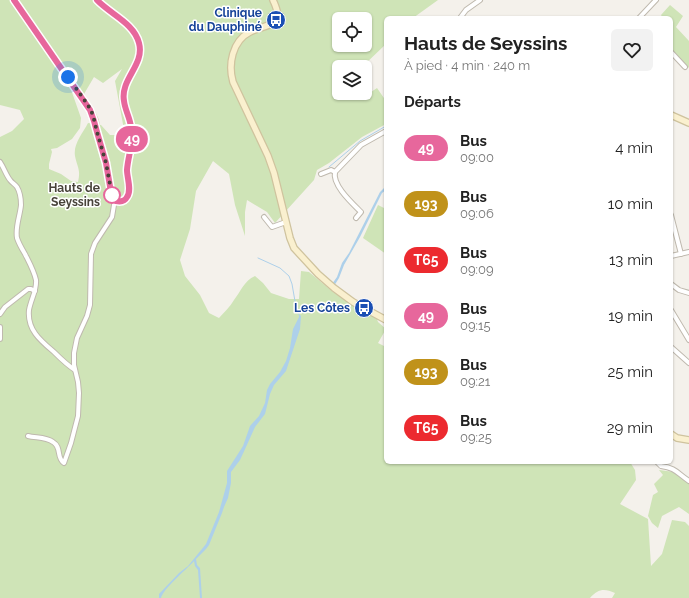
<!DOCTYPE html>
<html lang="fr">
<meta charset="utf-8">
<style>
:root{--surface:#fff;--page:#f2f2f2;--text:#222;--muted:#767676}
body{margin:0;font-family:Raleway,sans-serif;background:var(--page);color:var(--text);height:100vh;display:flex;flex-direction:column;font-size:15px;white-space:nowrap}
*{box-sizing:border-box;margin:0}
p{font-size:13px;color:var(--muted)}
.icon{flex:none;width:22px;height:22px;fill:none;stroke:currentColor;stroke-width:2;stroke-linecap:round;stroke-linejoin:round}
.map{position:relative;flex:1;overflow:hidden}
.side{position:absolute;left:384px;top:16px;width:289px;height:448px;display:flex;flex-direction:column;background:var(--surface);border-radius:6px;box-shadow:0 1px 3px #0004}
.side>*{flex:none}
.badge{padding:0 8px;border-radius:13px;font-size:14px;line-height:26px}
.controls{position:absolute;left:332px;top:12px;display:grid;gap:8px}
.controls a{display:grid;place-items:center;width:40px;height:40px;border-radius:6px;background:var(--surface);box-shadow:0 1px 3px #0004;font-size:20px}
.you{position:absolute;width:20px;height:20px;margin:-10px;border:3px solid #fff;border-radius:50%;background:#1a73e8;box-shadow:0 0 0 6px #1a73e833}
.map>.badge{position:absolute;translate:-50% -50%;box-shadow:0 0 0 2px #fff}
h2{padding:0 20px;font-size:15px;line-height:36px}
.round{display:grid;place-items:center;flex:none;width:42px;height:42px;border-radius:6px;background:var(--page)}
.head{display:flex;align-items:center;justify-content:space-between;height:68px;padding:0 20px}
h1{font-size:19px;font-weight:700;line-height:30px}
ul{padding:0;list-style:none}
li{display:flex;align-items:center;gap:12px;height:56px;padding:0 20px}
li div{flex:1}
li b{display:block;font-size:15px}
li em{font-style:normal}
li .badge{min-width:44px;font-weight:700;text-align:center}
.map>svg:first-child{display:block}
.green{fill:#cfe4b7;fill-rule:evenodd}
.water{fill:#add0ea}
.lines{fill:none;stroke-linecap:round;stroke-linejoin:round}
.stream{stroke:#add0ea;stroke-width:1}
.street-casing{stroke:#bfb9ae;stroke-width:6}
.secondary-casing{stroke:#cfc39e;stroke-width:8}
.street{stroke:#fff;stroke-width:4}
.secondary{stroke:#faf0cf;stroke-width:5.5}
.line-casing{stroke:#fff;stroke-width:9}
.line{stroke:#e7679c;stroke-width:6}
.walk{stroke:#474239;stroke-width:4;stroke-dasharray:0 7.2}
.stop-dot{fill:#fff;stroke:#e7679c;stroke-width:2}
.labels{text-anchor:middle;stroke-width:3;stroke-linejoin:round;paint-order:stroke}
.transit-label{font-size:12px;font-weight:bold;fill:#164399;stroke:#fff;text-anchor:end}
.stop-label{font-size:12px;font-weight:bold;fill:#474239;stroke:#fff;text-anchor:end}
</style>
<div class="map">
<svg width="689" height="598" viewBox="0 0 689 598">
<rect width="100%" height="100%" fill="#f4f1eb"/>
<!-- green -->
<g class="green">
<path d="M 0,0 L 438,0 L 413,18 L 386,18 L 386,44 L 362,67 L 339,67 L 339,93 L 365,93 L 365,91 L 368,94 L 377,88 L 386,101 L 386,124 L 362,137 L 329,163 L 317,170 L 314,180 L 275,223 L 267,212 L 247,200 L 245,212 L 245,236 L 235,205 L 229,174 L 213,161 L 196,191 L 190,229 L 180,260 L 185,276 L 200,295 L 209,313 L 219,318 C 224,312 230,307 234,300 C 241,291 244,281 255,276 L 263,283 L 271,293 L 289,299 L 299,299 L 301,271 L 309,272 L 333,292 L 377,319 L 378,322 L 386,329 L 378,343 L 386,347 L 386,462 L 630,462 L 635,470 L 636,480 L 620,504 L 648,519 L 651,566 L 662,554 L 672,520 L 685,522 L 689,526 L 689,598 L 612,598 L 615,593 C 604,588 598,589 590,598 L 0,598 L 0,137 L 12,131 L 24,119 L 20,110 L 0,105 ZM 339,19 L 365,19 L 365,45 L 339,45 ZM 122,69 L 115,81 L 125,135 L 110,135 L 101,125 L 88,123 C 83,133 73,144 75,156 C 77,167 81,169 78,182 L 71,181 L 61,174 L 49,169 L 49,164 L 52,152 L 51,149 L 57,148 L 72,139 L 80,128 L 81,118 L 68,81 L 72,79 L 84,94 L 94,77 L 103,83 Z"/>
<path d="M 670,5 L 683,16 L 676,27 L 689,41 L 689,68 L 671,49 L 671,18 L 663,18 L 661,15 Z"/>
<path d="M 378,205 L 386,209 L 386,254 L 363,238 Z"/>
<path d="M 659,470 L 674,472 L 689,483 L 689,514 L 679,507 L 662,516 L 658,528 L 652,523 L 648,516 L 653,495 L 658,492 L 654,484 L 663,475 Z"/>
</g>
<!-- water -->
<g class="water">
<path d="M 386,186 L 386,190 L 382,193 L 360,237 L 344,265 L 339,278 L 334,286 L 332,284 L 337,277 L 342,263 L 349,253 L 380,192 Z"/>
<path d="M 300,315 L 301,316 L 300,329 L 286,371 L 274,385 L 270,394 L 265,414 L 255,427 L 246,447 L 240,460 L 231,472 L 231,483 L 228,498 L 224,507 L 222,513 L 209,545 L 206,549 L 196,559 L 197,565 L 200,568 L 202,598 L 200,598 L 198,570 L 195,566 L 194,561 C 187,569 163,589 161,598 L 159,598 L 159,594 L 179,573 L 188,566 L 206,544 L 219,512 L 227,483 L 227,471 L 243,446 L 250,426 L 259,416 L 265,403 L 267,390 L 270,384 L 280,372 L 286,361 L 290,348 L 293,329 Z"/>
</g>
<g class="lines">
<!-- stream -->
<g class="stream">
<path d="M 329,167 L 360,141 L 386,126"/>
<path d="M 258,258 L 280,268 L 289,276 L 292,284 L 296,307 L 300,317"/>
</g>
<defs>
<g id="street">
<path d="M 460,18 L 466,10 L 480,0"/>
<path d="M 639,18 L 656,0"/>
<path d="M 671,52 L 685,67"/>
<path d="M 0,162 C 4,168 6,175 10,180 C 12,183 15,184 17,187 C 20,192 21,199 21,205 C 20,216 15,227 17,238 C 19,244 22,249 25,254 C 29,262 34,271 36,280 C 37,290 31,299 29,310 C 27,330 41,341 54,352 C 61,359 67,365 75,370"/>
<path d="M 335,172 C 332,185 352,203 361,212 L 356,218"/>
<path d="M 321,174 L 331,170 L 335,172 L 361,145 L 386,131"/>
<path d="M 671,215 L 681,254"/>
<path d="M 264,217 L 272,227 L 286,222"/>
<path d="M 671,256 L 689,252"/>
<path d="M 671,284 L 679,290 L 689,293"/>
<path d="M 671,310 L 689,340"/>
<path d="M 0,314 L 5,307 L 28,289 L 31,289 L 35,291"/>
<path d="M 0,327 L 0,339"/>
<path d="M 671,347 L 689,363"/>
<path d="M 28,436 C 36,438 46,437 53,442 C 62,447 56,458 64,463 L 71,443 L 78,416 L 79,393 L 78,382 L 74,365 L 74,353 L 77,338 L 87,316 L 90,305 L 91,254 L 95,243 L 112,217 L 115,199"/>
<path d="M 657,462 L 661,466 C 676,468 677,473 689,481"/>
</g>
<g id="secondary">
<path d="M 14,0 L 90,110 L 95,121 L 97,132 L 106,163 L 111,192 L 112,195 L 116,201 C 121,201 125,202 127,198 C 132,191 127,179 127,171 C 128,157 133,143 132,129 C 130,118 125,109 123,99 C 121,78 145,64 139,42 C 133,23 110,14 97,0"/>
<path d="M 273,0 C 275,5 279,12 277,18 C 274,26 257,28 250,32 C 232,41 228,65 233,82 L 268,156 L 274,173 L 290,238 L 294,248 L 318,274 L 334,288 L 353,302 L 386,320"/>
<path d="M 671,115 L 689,123"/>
<path d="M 671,434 L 677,438 L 689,440"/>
</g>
</defs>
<!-- street casing -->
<use href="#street" class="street-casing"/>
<!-- secondary casing -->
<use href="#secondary" class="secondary-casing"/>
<!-- street -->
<use href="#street" class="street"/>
<!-- secondary -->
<use href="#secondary" class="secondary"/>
</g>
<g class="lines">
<defs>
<path id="line" d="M 14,0 L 90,110 L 94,121 L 97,132 L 106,163 L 111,192 L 112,195 L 116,201 C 121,202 125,201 127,197 C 132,190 127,178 127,170 C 128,156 134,142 131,127 C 130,118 125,110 124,101 C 120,79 145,65 139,43 C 134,23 110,14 97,0"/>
</defs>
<!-- line casing -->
<use href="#line" class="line-casing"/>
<!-- line -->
<use href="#line" class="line"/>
<!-- walk -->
<path class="walk" d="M 68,77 L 88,105 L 93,115 L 97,132 L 106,163 L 112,195"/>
</g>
<!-- icons -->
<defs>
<symbol id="bus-disc" viewBox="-11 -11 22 22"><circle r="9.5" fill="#1a4fb4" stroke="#fff"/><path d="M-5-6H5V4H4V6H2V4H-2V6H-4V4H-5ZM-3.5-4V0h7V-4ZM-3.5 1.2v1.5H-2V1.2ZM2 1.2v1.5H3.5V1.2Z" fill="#fff"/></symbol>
</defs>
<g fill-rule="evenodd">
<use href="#bus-disc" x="265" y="9" width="22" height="22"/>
<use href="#bus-disc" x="353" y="297" width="22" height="22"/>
</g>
<!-- markers -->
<circle class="stop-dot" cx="112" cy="195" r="8"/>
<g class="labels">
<!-- transit labels -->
<g class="transit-label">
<text x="262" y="17">Clinique<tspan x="262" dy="14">du Dauphiné</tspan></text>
<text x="350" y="312">Les Côtes</text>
</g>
<!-- stop labels -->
<g class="stop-label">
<text x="100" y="192">Hauts de<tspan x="100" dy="14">Seyssins</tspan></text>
</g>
</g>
</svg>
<div class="controls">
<a><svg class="icon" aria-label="locate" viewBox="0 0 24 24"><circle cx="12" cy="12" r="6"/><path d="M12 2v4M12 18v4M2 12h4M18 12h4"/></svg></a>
<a><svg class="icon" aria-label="layers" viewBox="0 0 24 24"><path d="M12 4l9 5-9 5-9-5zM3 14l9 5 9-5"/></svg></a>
</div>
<div class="you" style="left:68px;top:77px"></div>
<b class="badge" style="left:132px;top:139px;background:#e7679c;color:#fff">49</b>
<section class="side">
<div class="head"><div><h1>Hauts de Seyssins</h1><p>À pied · 4 min · 240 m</p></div><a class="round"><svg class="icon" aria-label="heart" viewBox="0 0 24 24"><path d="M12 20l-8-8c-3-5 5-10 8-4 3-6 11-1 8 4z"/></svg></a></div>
<h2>Départs</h2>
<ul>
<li><span class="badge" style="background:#e7679c;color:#fff">49</span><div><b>Bus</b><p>09:00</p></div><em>4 min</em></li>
<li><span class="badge" style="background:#c0921a;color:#fff">193</span><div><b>Bus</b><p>09:06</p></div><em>10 min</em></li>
<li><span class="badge" style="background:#ec2a2f;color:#fff">T65</span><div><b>Bus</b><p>09:09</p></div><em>13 min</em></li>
<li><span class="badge" style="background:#e7679c;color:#fff">49</span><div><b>Bus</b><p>09:15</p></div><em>19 min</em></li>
<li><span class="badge" style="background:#c0921a;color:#fff">193</span><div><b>Bus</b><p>09:21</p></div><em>25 min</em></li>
<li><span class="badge" style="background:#ec2a2f;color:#fff">T65</span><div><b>Bus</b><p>09:25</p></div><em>29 min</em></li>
</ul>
</section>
</div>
